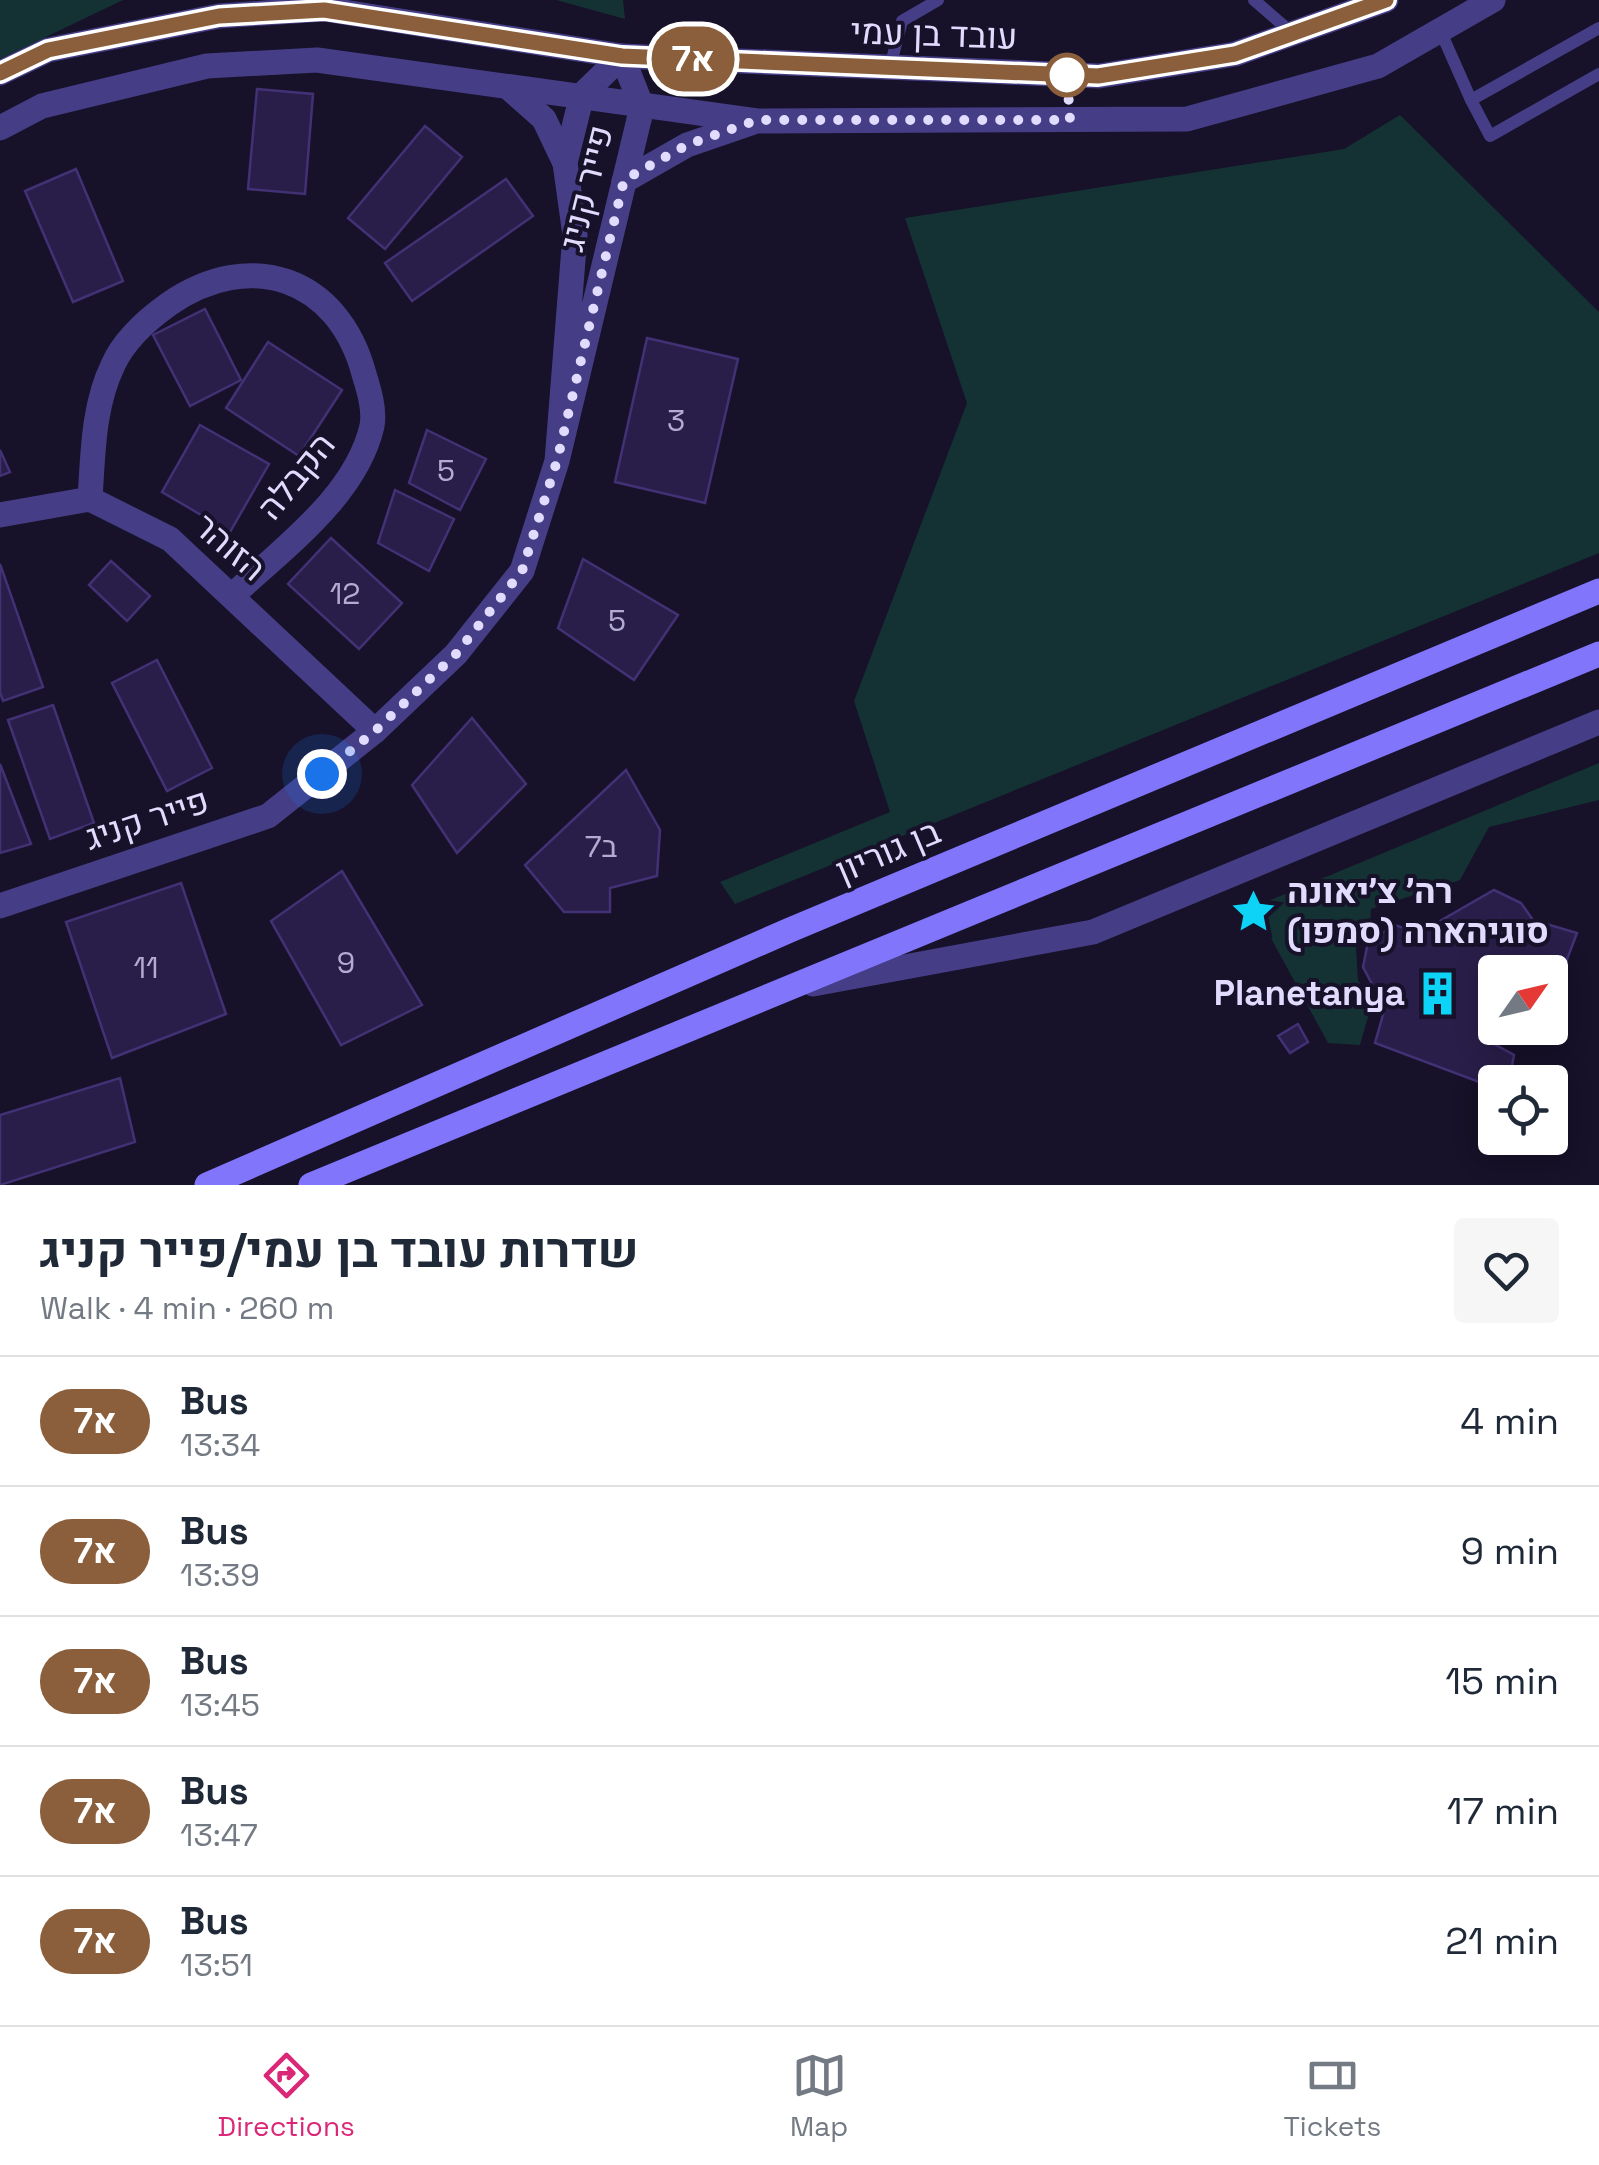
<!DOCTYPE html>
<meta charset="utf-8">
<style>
:root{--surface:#fff;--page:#f6f6f7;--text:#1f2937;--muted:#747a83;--line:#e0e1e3;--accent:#db2777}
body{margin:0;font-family:"Space Grotesk",Heebo,sans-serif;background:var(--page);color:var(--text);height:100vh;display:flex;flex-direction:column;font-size:38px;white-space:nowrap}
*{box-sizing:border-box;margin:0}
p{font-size:32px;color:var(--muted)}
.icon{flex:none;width:55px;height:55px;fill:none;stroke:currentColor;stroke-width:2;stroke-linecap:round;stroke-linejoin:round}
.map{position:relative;height:1185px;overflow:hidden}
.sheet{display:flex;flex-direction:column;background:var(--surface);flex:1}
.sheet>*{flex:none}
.badge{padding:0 20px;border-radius:32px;font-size:35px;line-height:65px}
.needle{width:65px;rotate:56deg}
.controls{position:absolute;left:1478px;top:955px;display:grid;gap:20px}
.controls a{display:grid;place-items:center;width:90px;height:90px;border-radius:10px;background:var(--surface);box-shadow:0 5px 25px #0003;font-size:50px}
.you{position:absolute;width:50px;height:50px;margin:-25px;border:8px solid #fff;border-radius:50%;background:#1a73e8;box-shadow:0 0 0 15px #1a73e833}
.map>.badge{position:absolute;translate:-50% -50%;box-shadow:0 0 0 5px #fff}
.round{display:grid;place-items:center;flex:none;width:105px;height:105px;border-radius:10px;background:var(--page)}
.head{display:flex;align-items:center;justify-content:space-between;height:170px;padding:0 40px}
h1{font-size:48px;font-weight:700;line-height:75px}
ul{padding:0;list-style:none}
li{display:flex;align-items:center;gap:30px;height:130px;padding:0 40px;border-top:2px solid var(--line)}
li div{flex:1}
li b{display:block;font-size:38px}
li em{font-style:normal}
li .badge{min-width:110px;font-weight:700;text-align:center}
.menu{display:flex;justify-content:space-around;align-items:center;height:140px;border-top:2px solid var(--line);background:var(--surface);font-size:28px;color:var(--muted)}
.menu a{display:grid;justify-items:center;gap:5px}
.menu .selected{color:var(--accent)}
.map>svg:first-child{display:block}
.green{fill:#143233}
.building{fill:#291e49;stroke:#423175;stroke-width:2.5}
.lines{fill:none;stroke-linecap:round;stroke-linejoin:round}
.service{stroke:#453e86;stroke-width:12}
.minor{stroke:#453e86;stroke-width:25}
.tertiary{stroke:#453e86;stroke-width:25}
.secondary{stroke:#8075fb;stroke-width:25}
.line-casing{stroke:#fff;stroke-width:22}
.line{stroke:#8b5e3c;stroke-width:15}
.walk{stroke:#e1dbfe;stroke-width:10;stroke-dasharray:0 18}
.stop-dot{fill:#fff;stroke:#8b5e3c;stroke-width:5}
.labels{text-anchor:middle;stroke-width:8;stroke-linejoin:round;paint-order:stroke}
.number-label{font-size:30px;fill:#b3acd1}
.street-label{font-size:35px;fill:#e1dbfe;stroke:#171129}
.poi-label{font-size:35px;font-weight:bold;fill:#e1dbfe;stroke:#171129;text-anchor:start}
</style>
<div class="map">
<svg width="1599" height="1185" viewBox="0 0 1599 1185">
<rect width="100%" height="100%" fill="#171129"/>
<!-- green -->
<g class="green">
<path d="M 0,0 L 123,0 L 0,59 Z"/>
<path d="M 556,0 L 623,0 L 625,19 Z"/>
<path d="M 1400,115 L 1599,312 L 1599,553 L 735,904 L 720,882 L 890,812 L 854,701 L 967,403 L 905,218 L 1344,149 Z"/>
<path d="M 1599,763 L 1599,800 L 1489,827 L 1460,880 L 1371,909 L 1370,930 L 1356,948 L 1358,980 L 1371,1006 L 1360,1045 L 1328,1043 L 1254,907 Z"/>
</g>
<!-- building -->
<g class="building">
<path d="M 257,89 L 313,94 L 305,194 L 248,189 Z"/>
<path d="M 425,126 L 462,157 L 385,249 L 348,218 Z"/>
<path d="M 76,169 L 123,281 L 73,302 L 25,191 Z"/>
<path d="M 506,179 L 533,216 L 412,301 L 385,263 Z"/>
<path d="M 205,309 L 241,380 L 190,406 L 153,335 Z"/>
<path d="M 647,338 L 738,359 L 705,503 L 615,482 Z"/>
<path d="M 268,342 L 342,390 L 299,456 L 226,408 Z"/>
<path d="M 200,425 L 269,464 L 230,532 L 162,492 Z"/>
<path d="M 427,430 L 486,459 L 460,510 L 409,483 Z"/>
<path d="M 0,450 L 10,472 L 0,476 Z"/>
<path d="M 395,490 L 454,519 L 429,571 L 378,543 Z"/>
<path d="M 331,538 L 402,603 L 359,649 L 288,584 Z"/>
<path d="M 583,559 L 678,615 L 634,680 L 558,628 Z"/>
<path d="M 111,561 L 150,596 L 127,621 L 89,585 Z"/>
<path d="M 0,564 L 43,687 L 3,701 L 0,692 Z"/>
<path d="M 157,660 L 212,768 L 167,791 L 112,683 Z"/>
<path d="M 53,705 L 94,823 L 50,839 L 8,720 Z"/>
<path d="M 472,718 L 526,784 L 457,853 L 412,785 Z"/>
<path d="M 0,764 L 31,844 L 0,853 Z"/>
<path d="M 626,770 L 660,830 L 657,876 L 610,888 L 610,912 L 564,912 L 525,865 Z"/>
<path d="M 342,871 L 422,1005 L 341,1045 L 271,921 Z"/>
<path d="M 181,883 L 226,1014 L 112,1058 L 66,922 Z"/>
<path d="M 1494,890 L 1521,903 L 1533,920 L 1577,933 L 1550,1004 L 1550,972 L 1495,972 L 1495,1008 L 1485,1039 L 1514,1055 L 1509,1082 L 1495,1082 L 1495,1088 L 1375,1043 L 1388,997 L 1374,988 L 1363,967 L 1368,942 L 1395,925 L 1419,933 Z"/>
<path d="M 1298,1024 L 1308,1042 L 1290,1053 L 1278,1036 Z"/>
<path d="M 120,1078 L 135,1142 L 0,1185 L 0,1115 Z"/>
</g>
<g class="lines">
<!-- service -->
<g class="service">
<path d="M 1254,0 L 1291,32"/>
<path d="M 1440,30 L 1471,100 L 1599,28"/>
<path d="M 890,67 L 902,21 L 938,0"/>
<path d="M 1471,100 L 1490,136 L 1599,74"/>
</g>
<!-- minor -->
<g class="minor">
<path d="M 90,499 C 93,454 93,406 113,365 C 124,340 148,319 169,304 C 250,248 338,277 364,374 C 369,390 375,410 372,426 C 356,496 283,548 233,595"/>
<path d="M 0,515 L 90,499 L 170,539 L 375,731"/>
<path d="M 0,906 L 268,816 L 375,731 L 456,654 L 522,571 L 557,461 L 642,107 L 622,56 L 582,95 L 565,163 L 575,235 L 557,461"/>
<path d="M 813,984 L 1093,932 L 1599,722"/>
</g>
<!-- tertiary -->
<g class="tertiary">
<path d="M 0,73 L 48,50 L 219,16 L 324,9 L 622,56 L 1099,76 L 1235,54 L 1386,0"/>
<path d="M 509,88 L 544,119 L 565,163"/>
<path d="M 0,128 L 42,106 L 207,66 L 317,60 L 757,121 L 1187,119 L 1378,66 L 1493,0"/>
<path d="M 624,181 L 687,145 L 751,123"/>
</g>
<!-- secondary -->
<g class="secondary">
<path d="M 207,1185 L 790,930 L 1599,591"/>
<path d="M 311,1185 L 1599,654"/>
</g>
</g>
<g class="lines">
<defs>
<path id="line" d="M 0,73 L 48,50 L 219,16 L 324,10 L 622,56 L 1098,76 L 1235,54 L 1386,0"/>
</defs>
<!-- line casing -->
<use href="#line" class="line-casing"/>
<!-- line -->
<use href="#line" class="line"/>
<!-- walk -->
<path class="walk" d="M 322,774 L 375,731 L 456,654 L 522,571 L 557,461 L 624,180 L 687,145 L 757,120 L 1070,120 L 1067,75"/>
</g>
<!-- icons -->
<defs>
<symbol id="sight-bare" viewBox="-9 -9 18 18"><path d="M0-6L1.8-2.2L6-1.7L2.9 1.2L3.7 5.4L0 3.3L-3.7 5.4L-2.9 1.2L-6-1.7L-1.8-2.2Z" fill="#0dd3f7" stroke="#171129" stroke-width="2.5" paint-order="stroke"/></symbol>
<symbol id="building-bare" viewBox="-9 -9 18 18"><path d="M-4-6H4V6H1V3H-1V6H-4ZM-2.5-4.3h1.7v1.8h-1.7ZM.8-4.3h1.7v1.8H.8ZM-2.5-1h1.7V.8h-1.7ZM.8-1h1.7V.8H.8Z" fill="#0dd3f7" stroke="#171129" stroke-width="2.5" paint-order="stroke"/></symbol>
</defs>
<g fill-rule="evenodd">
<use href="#sight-bare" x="1222" y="880" width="63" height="63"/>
<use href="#building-bare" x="1406" y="962" width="63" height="63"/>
</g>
<!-- markers -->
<circle class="stop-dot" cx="1067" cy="75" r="20"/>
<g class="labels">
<!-- number labels -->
<g class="number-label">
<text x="676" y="431">3</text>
<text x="446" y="481">5</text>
<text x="345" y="604">12</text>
<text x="617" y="631">5</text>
<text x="601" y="857">7ב</text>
<text x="346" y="973">9</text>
<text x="146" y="978">11</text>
</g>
<!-- street labels -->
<g class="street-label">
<text transform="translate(934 34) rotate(2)" y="12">עובד בן עמי</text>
<text transform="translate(586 188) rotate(-76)" y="12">פייר קניג</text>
<text transform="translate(296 476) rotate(-51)" y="12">הקבלה</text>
<text transform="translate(230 547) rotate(41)" y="12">הזוהר</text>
<text transform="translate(147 819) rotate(-18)" y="12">פייר קניג</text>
<text transform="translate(888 851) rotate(-23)" y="12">בן גוריון</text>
</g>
<!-- poi labels -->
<g class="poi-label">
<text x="1287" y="903">רה׳ צ׳יאונה<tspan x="1287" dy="40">(סמפו) סוגיהארה</tspan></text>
<text x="1405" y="1005" text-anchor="end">Planetanya</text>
</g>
</g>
</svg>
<div class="controls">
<a><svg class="needle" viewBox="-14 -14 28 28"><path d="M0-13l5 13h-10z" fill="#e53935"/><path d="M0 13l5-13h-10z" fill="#747a83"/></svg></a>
<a><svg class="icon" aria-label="locate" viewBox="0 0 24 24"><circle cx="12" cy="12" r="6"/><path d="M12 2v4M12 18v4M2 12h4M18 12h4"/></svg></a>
</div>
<div class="you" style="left:322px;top:774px"></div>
<b class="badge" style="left:693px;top:59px;background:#8b5e3c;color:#fff">7א</b>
</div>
<section class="sheet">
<div class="head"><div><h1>שדרות עובד בן עמי/פייר קניג</h1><p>Walk · 4 min · 260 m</p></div><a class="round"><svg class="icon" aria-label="heart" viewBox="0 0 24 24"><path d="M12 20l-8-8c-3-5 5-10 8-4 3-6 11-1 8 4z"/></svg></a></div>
<ul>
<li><span class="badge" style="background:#8b5e3c;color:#fff">7א</span><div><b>Bus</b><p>13:34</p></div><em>4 min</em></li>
<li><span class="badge" style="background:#8b5e3c;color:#fff">7א</span><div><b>Bus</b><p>13:39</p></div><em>9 min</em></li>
<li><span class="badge" style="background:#8b5e3c;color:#fff">7א</span><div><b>Bus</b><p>13:45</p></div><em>15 min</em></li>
<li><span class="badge" style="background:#8b5e3c;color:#fff">7א</span><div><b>Bus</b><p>13:47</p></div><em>17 min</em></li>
<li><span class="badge" style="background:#8b5e3c;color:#fff">7א</span><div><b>Bus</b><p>13:51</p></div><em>21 min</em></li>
</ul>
</section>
<nav class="menu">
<a class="selected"><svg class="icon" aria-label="directions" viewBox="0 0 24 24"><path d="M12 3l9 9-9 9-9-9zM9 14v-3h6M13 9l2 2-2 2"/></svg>Directions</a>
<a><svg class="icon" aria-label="map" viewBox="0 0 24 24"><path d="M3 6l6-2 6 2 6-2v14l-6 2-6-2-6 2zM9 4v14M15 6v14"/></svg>Map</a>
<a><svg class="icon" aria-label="tickets" viewBox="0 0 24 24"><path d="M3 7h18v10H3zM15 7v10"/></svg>Tickets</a>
</nav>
